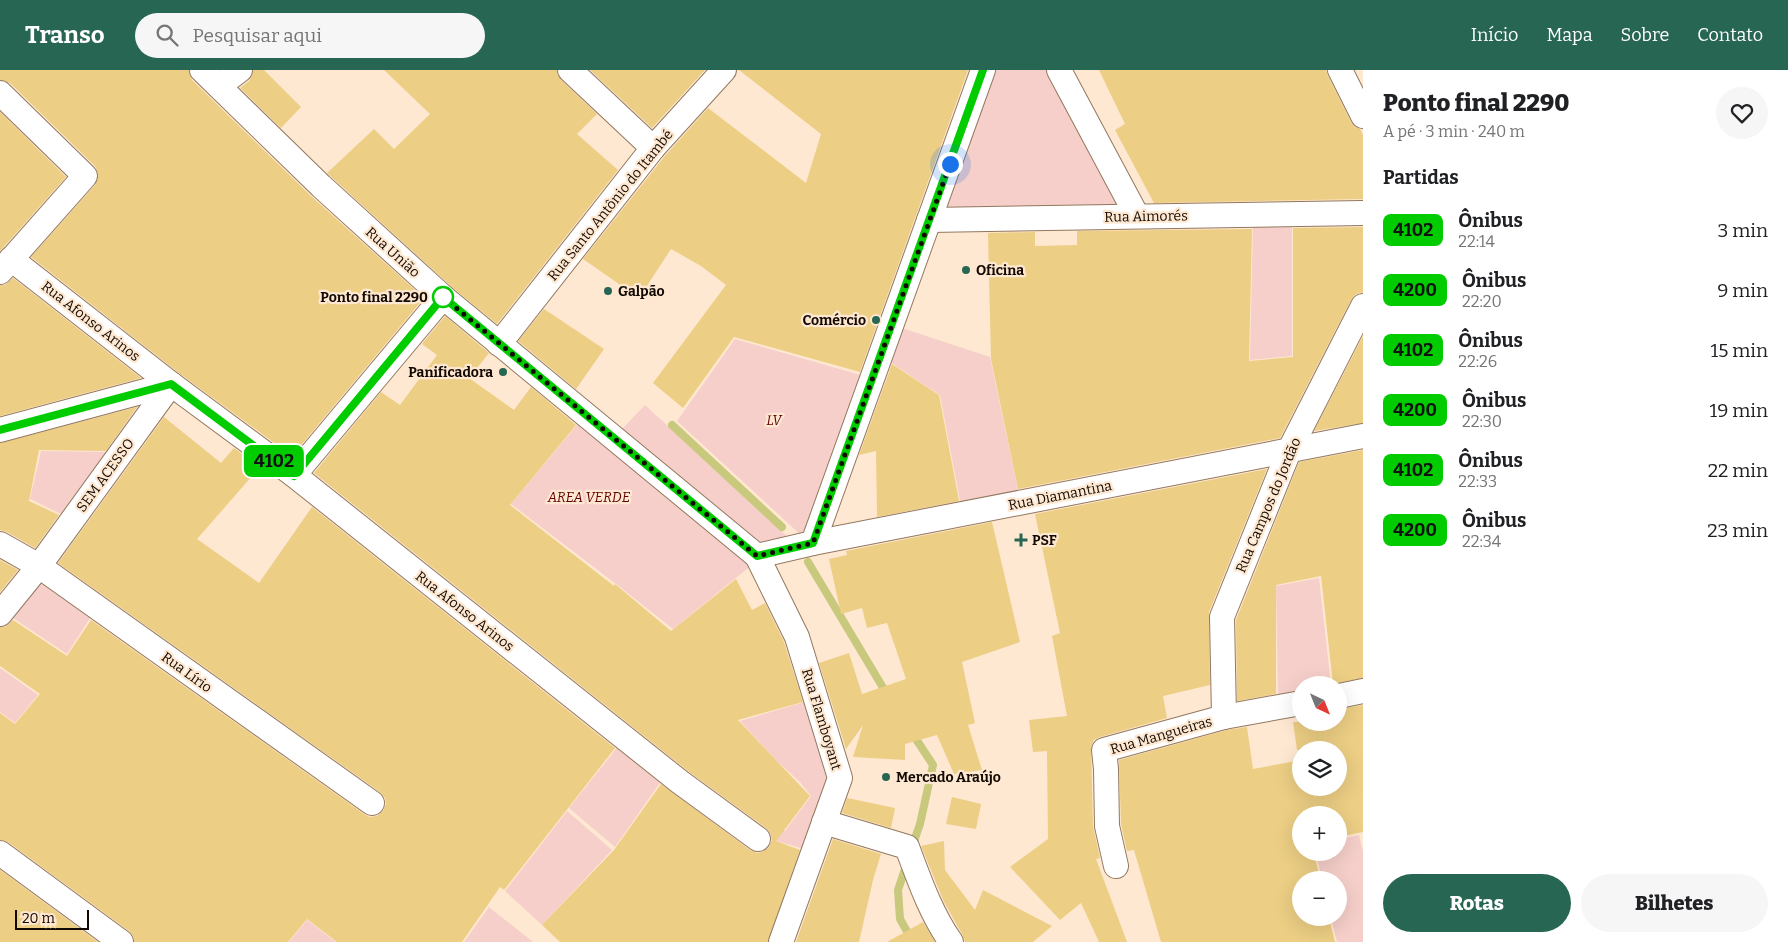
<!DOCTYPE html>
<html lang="pt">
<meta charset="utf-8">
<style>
:root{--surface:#fff;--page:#f6f6f6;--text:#202124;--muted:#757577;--accent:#276653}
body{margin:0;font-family:Bitter,serif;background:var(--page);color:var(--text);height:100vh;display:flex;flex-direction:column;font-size:19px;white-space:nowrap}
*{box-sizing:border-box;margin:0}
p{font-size:16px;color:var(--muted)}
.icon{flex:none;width:28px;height:28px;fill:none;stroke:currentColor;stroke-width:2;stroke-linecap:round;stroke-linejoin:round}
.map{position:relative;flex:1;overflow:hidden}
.side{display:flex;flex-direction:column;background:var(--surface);width:425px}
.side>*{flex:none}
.badge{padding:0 10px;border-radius:8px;font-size:18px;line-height:32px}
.needle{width:32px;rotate:137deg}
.tools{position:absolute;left:1292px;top:606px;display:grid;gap:10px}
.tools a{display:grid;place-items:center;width:55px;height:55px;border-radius:50%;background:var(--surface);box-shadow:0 5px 20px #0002;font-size:25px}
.scale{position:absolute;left:15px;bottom:12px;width:74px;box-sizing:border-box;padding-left:5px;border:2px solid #120902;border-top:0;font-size:14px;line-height:18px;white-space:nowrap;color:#120902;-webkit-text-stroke:4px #ffe8d1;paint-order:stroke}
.you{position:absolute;width:25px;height:25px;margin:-12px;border:4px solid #fff;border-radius:50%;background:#1a73e8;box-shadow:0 0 0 8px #1a73e833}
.map>.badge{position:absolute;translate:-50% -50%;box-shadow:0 0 0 2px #fff}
h2{padding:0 20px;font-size:19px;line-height:45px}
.round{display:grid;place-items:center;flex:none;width:52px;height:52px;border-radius:26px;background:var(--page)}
.headline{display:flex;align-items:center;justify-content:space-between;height:85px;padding:0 20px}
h1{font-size:24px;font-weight:800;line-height:38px}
.primary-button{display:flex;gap:10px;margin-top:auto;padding:10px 20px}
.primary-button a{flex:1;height:58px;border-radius:30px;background:var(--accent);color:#fff;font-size:20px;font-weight:800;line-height:58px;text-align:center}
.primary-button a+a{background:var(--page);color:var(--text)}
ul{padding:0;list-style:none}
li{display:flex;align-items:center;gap:15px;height:60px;padding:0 20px}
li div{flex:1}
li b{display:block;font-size:19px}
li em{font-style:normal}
li .badge{min-width:55px;font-weight:700;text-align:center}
header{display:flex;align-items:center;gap:30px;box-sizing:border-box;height:70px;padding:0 25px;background:var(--accent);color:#fff}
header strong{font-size:24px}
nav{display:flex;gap:28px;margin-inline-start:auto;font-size:18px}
.search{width:350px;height:45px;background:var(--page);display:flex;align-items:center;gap:12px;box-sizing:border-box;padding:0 18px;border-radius:28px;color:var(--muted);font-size:19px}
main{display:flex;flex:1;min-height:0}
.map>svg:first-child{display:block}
.green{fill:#f6cfca}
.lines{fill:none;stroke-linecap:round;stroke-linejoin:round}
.stream{stroke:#c8c97c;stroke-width:8}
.building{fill:#ecce84}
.minor-casing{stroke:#92785e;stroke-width:26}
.minor{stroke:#fff;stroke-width:24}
.line-casing{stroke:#fff;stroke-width:11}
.line{stroke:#0c0;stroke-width:8}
.walk{stroke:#120902;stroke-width:5;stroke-dasharray:0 9}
.poi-dot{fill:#276653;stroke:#ffe8d1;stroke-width:2}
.stop-dot{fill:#fff;stroke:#0c0;stroke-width:2.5}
.labels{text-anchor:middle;stroke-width:4.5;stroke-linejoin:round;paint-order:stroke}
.street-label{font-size:14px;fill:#120902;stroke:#ffe8d1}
.poi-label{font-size:14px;font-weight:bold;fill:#120902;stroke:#ffe8d1;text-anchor:start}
.stop-label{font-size:14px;font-weight:bold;fill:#120902;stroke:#ffe8d1;text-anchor:end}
.park-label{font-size:14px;font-style:italic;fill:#620005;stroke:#ffe8d1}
</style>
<header>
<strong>Transo</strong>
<div class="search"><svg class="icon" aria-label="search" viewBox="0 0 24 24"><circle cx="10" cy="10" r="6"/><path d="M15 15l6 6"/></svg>Pesquisar aqui</div>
<nav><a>Início</a><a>Mapa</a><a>Sobre</a><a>Contato</a></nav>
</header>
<main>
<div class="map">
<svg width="1363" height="872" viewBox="0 0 1363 872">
<rect width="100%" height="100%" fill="#ffe8d1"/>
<!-- green -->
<g class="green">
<path d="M 991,0 L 1050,0 L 1124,140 L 945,139 Z"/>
<path d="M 1253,153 L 1292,153 L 1292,286 L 1250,290 Z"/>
<path d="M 899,257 L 990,287 L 1019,425 L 961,436 L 940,325 L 887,290 Z"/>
<path d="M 735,269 L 864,306 L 803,467 L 677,351 Z"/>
<path d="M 645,335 L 791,470 L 760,476 L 619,362 Z"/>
<path d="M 580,351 L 753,494 L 673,559 L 620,517 L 511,434 Z"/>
<path d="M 41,381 L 110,382 L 65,446 L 30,429 Z"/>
<path d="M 40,508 L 92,545 L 67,584 L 10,546 Z"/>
<path d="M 1319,508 L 1331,615 L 1301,615 L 1301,624 L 1278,629 L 1276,516 Z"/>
<path d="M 0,598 L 38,625 L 15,653 L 0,642 Z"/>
<path d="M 808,631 L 831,709 L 804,779 L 769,769 L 764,780 L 758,776 L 774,755 L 785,761 L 811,726 L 800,712 L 778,692 L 740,651 Z"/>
<path d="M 620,674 L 664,707 L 615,777 L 569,738 Z"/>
<path d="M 567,741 L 612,780 L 542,855 L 505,821 Z"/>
<path d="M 1359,765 L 1363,782 L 1363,872 L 1337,872 L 1331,848 L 1339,848 L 1339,810 L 1322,810 L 1316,783 L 1339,782 L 1339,769 Z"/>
<path d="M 489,837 L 533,872 L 464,872 Z"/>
<path d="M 307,850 L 336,872 L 289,872 Z"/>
</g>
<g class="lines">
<!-- stream -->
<g class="stream">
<path d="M 672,355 L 782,457"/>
<path d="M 808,492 L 888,626"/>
<path d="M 912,663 L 933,695 L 920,754 L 912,777"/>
<path d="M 907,793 L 898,820 L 900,849 L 913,872"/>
</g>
</g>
<!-- building -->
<g class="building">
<path d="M 0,0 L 189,0 L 192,10 L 311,126 L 424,228 L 292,386 L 179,303 L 31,187 L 95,115 L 98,109 L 98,103 L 95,96 L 10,13 L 0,10 Z"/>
<path d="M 253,0 L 264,0 L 301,37 L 281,58 L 240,18 L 249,11 L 252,6 Z"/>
<path d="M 384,0 L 557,0 L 557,4 L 561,10 L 597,44 L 577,64 L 618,100 L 497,254 L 452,217 L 327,103 L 374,59 L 394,79 L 430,44 Z"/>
<path d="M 590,0 L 705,0 L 652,58 Z"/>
<path d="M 739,0 L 968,0 L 860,302 L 734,267 L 683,338 L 653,313 L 726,215 L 701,196 L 671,179 L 639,228 L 583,189 L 664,87 L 708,38 L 806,113 L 821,64 Z"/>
<path d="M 1099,0 L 1326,0 L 1328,6 L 1351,52 L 1355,57 L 1360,59 L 1363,65 L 1363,129 L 1154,133 L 1115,60 L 1125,54 Z"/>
<path d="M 0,42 L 66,107 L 0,181 Z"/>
<path d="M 1363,157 L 1363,222 L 1356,224 L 1351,230 L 1280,368 L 1018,419 L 991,289 L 988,163 L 1035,162 L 1035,176 L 1077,175 L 1077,161 L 1252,159 L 1249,291 L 1293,287 L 1293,158 Z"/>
<path d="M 13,208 L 141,308 L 0,346 L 0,215 L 5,215 Z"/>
<path d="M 544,239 L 604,279 L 576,319 L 518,271 Z"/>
<path d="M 445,246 L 489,283 L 469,308 L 514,340 L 531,317 L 576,355 L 510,435 L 614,516 L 615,514 L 671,561 L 736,509 L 752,540 L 765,533 L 784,572 L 803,632 L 738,650 L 810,726 L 776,771 L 800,780 L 768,872 L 560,872 L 542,855 L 614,780 L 661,714 L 750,780 L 757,783 L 764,781 L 769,777 L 772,770 L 771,764 L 766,758 L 688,701 L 314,403 L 381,322 L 400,335 L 437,285 L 422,274 Z"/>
<path d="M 1363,266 L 1363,353 L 1314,361 Z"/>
<path d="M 892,294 L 939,325 L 959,431 L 877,447 L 876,381 L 859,385 Z"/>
<path d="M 137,337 L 106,381 L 39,380 L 29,431 L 59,445 L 35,478 L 7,462 L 0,460 L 0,373 Z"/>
<path d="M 164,347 L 221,393 L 234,378 L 260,397 L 197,469 L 259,513 L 312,437 L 615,678 L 504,820 L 500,817 L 462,872 L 337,872 L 307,849 L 288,872 L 134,872 L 133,866 L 129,861 L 8,772 L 0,770 L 0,643 L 15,654 L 40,624 L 0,596 L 0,557 L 5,557 L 13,550 L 67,586 L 91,550 L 364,744 L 370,747 L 377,746 L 383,741 L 386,734 L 385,728 L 380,722 L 58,493 Z"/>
<path d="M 1363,380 L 1363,608 L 1333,614 L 1321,506 L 1276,515 L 1276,624 L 1237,631 L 1236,550 L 1299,392 Z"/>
<path d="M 1267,399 L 1209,542 L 1210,615 L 1163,626 L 1167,648 L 1100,667 L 1094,670 L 1091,676 L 1093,756 L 1100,788 L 1096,789 L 1127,872 L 1099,872 L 1081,833 L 1060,850 L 1010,797 L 1048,769 L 1047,681 L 1033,682 L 1029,650 L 1067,646 L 1052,566 L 1060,563 L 1035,444 Z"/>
<path d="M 992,452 L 1020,572 L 962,592 L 975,653 L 968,655 L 982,700 L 954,704 L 937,665 L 905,674 L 905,690 L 853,687 L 863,655 L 846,679 L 819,593 L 849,583 L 862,624 L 906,609 L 887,553 L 867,558 L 862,538 L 841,544 L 829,489 L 847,485 L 846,481 Z"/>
<path d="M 0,490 L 18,500 L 0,522 Z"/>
<path d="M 1363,635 L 1363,762 L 1339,767 L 1339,745 L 1301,745 L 1301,782 L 1314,782 L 1320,810 L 1301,810 L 1301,848 L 1329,848 L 1335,872 L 1161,872 L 1134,780 L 1127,781 L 1121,754 L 1119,690 L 1227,660 L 1247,657 L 1253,699 L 1301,690 L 1301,718 L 1339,718 L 1339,680 L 1297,680 L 1293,652 L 1339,652 L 1339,639 Z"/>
<path d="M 952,727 L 981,734 L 976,759 L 946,754 Z"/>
<path d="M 847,728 L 895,738 L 891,758 L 842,743 Z"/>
<path d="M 833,769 L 881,784 L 873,810 L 859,872 L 796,872 Z"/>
<path d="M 944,771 L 945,800 L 975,840 L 983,820 L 1052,856 L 1033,872 L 965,872 L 962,864 L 944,832 L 921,776 Z"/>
<path d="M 0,800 L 98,872 L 0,872 Z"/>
<path d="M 923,852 L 935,872 L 887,872 Z"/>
</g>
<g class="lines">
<defs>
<g id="minor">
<path d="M 202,0 L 321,116 L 443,227 L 757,486 L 797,567 L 840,708 L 781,872"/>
<path d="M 570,0 L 653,78"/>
<path d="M 1059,0 L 1137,146"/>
<path d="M 1340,0 L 1363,46"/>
<path d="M 219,16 L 240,0"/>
<path d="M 0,23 L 85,106 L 0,202"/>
<path d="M 929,150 L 1363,143"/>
<path d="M 11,189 L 171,314 L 294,405 L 680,712 L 758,769"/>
<path d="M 499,274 L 653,78 L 724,0"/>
<path d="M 0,360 L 171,314"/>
<path d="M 294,405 L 443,227"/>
<path d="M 813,473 L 983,0"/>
<path d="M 0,474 L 39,496 L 372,733"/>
<path d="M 757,486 L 813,473 L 1363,366"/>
<path d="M 0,544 L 39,496 L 171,314"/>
<path d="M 1339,626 L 1363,621"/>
<path d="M 1224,647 L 1222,547 L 1289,381 L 1363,236"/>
<path d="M 824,752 L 907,777 C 919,809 931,844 951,872"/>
<path d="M 0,783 L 121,872"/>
<path d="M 1116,796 L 1107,756 L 1106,699 L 1104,680 L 1224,647 L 1301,633"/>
</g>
</defs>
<!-- minor casing -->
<use href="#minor" class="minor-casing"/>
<!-- minor -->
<use href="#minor" class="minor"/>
</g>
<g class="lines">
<defs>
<path id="line" d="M 0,360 L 171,314 L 294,406 L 443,227 L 757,486 L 813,473 L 983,0"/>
</defs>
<!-- line casing -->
<use href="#line" class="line-casing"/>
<!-- line -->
<use href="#line" class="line"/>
<!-- walk -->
<path class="walk" d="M 443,227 L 757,486 L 813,473 L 950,94"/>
</g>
<!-- markers -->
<g class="poi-dot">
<circle cx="966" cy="200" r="5"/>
<circle cx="608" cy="221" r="5"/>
<circle cx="876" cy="250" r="5"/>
<circle cx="503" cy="302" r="5"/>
<path d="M1018.5 462.5h5v5h5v5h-5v5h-5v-5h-5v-5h5z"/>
<circle cx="886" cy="707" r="5"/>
</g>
<circle class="stop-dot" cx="443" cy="227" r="10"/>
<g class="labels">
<!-- street labels -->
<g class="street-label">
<text transform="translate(610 135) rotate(-51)" y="5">Rua Santo Antônio do Itambé</text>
<text transform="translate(1146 146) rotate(-1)" y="5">Rua Aimorés</text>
<text transform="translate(393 182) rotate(42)" y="5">Rua União</text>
<text transform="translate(91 251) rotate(38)" y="5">Rua Afonso Arinos</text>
<text transform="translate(105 405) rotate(-54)" y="5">SEM ACESSO</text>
<text transform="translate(1060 425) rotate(-11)" y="5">Rua Diamantina</text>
<text transform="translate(1268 435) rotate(-67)" y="5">Rua Campos do Jordão</text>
<text transform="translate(465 541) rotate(38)" y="5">Rua Afonso Arinos</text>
<text transform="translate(187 602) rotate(36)" y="5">Rua Lírio</text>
<text transform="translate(822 649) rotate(73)" y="5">Rua Flamboyant</text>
<text transform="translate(1161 665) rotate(-16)" y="5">Rua Mangueiras</text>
</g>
<!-- poi labels -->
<g class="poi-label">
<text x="976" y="205">Oficina</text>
<text x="618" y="226">Galpão</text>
<text x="866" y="255" text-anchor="end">Comércio</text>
<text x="493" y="307" text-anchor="end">Panificadora</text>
<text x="1032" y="475">PSF</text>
<text x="896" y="712">Mercado Araújo</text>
</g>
<!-- stop labels -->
<g class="stop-label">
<text x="428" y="232">Ponto final 2290</text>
</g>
<!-- park labels -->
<g class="park-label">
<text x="774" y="355">LV</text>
<text x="589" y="432">AREA VERDE</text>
</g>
</g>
</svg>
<div class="tools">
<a><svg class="needle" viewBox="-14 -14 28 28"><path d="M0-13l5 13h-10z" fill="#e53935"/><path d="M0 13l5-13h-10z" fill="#757577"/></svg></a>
<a><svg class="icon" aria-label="layers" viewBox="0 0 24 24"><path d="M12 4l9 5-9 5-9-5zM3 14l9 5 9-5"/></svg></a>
<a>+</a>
<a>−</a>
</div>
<div class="scale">20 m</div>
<div class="you" style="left:950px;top:94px"></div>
<b class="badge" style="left:274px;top:391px;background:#0c0;color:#111">4102</b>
</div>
<section class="side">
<div class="headline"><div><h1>Ponto final 2290</h1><p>A pé · 3 min · 240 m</p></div><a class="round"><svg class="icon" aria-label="heart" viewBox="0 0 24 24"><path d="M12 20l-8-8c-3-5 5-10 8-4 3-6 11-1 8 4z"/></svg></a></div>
<h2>Partidas</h2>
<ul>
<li><span class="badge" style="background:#0c0;color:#111">4102</span><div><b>Ônibus</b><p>22:14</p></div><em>3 min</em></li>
<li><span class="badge" style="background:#0c0;color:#111">4200</span><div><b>Ônibus</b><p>22:20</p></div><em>9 min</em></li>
<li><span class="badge" style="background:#0c0;color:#111">4102</span><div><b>Ônibus</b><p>22:26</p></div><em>15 min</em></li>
<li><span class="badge" style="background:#0c0;color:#111">4200</span><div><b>Ônibus</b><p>22:30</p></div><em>19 min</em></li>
<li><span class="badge" style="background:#0c0;color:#111">4102</span><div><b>Ônibus</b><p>22:33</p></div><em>22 min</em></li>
<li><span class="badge" style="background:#0c0;color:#111">4200</span><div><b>Ônibus</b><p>22:34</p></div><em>23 min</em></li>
</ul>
<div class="primary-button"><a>Rotas</a><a>Bilhetes</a></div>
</section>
</main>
